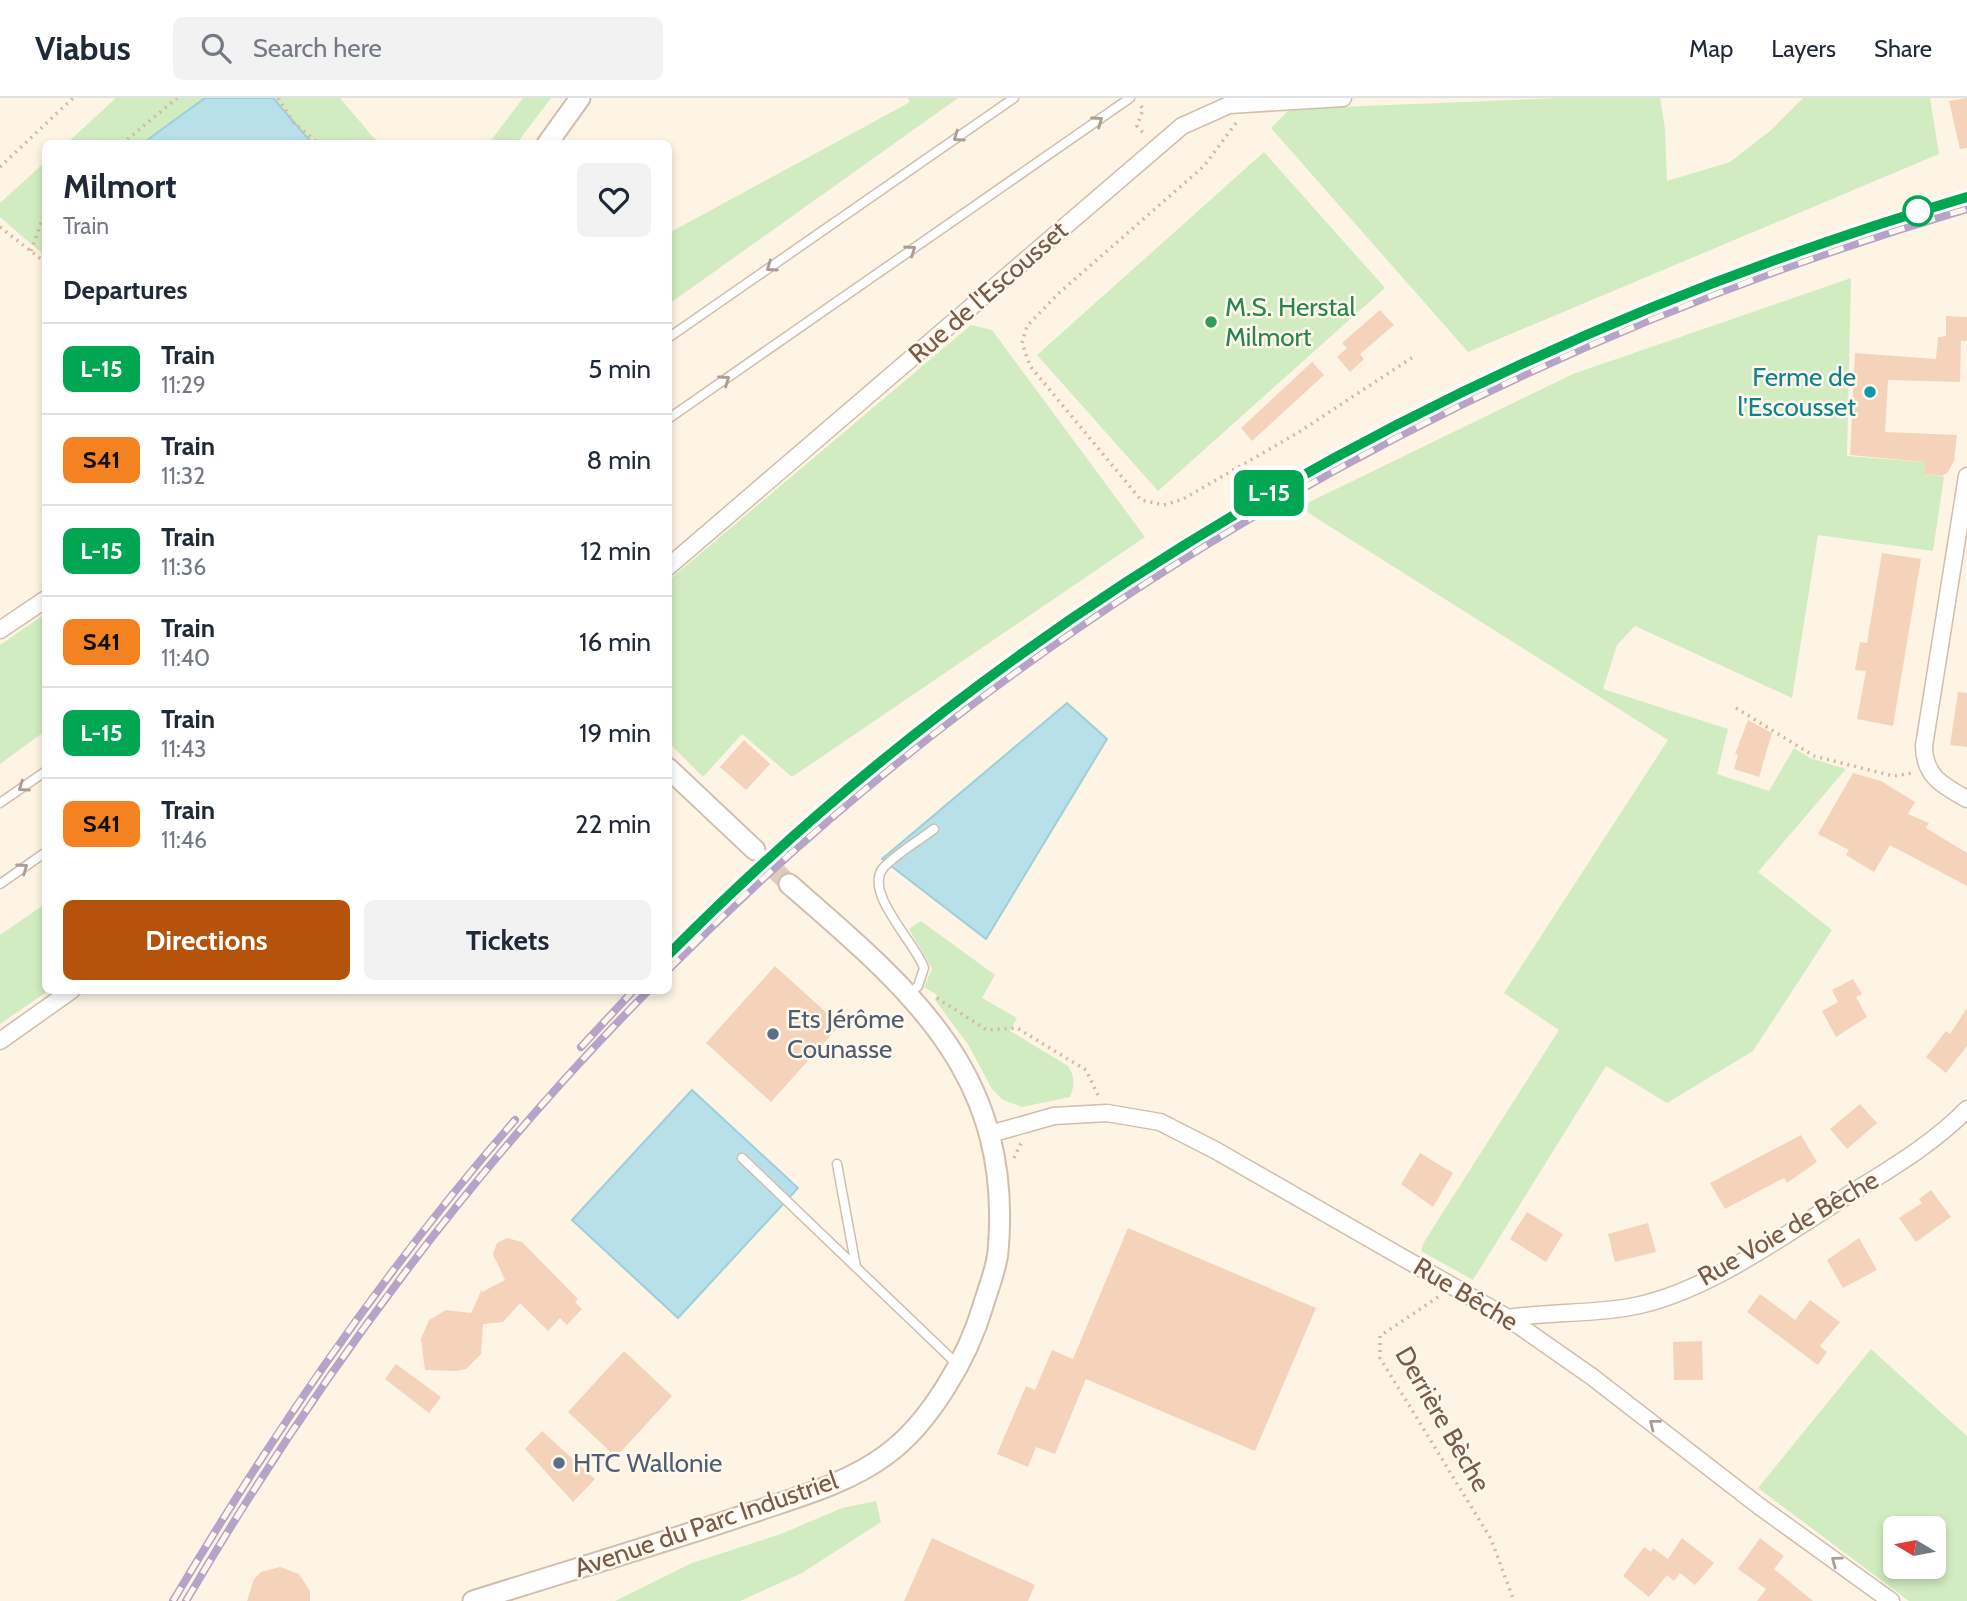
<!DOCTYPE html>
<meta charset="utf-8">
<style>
:root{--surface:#fff;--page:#f2f2f3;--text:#1f2937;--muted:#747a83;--line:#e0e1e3;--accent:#b45309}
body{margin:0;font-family:Cabin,sans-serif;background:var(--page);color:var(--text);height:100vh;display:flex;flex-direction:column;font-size:26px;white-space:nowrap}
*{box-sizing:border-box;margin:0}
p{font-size:23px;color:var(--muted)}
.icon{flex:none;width:38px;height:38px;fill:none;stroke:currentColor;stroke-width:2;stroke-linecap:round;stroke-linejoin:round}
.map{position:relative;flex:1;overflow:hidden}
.sheet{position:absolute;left:42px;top:42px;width:630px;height:854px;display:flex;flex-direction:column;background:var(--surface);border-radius:10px;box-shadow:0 4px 10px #0003}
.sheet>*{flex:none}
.badge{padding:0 14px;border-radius:10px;font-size:24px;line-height:46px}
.needle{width:46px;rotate:280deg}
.buttons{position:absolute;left:1883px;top:1418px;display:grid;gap:14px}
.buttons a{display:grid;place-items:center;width:63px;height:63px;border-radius:10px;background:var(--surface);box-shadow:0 4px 10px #0003;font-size:35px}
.map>.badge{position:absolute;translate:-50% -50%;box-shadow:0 0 0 4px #fff}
h2{padding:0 21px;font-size:26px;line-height:63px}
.round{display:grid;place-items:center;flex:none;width:74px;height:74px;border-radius:10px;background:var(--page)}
.headline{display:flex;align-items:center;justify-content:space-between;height:119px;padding:0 21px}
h1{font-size:33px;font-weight:700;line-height:52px}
.button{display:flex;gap:14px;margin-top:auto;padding:14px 21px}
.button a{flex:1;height:80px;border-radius:10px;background:var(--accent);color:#fff;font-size:28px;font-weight:700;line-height:80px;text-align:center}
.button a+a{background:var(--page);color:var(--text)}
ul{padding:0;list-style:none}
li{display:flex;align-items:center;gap:21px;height:91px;padding:0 21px;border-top:2px solid var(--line)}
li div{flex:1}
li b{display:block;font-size:26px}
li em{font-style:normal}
li .badge{min-width:77px;font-weight:700;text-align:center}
header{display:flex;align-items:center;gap:42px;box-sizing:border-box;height:98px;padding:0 35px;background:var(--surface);border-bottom:2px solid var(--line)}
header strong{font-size:33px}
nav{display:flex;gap:38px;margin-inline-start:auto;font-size:24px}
.search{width:490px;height:63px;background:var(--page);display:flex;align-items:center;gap:18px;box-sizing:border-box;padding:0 24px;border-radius:10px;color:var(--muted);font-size:26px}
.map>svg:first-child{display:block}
.green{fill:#d2ecc1;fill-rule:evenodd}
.water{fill:#b7e0e8;stroke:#9dcfda;stroke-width:2}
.building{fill:#f4d3ba}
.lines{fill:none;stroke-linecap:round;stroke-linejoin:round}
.tertiary-tunnel{stroke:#dccebd;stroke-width:19;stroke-dasharray:19 10;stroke-linecap:butt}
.service-casing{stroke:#d1beac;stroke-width:11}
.minor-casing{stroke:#d1beac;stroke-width:19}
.tertiary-casing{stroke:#d1beac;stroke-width:23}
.path{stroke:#d9b69d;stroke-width:3.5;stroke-dasharray:2 5;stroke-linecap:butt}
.service{stroke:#fff;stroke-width:8}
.minor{stroke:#fff;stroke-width:16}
.tertiary{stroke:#fff;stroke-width:19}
.rail-casing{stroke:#b7a2c8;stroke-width:8}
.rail{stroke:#fff8eb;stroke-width:5;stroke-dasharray:16;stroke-linecap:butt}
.oneway{stroke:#ad9c91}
.line-casing{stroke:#fff;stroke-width:16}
.line{stroke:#00a651;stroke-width:10}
.stop-dot{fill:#fff;stroke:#00a651;stroke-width:3.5}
.leisure-dot{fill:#2e9e5b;stroke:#fff8eb;stroke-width:2.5}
.culture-dot{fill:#0f9aa8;stroke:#fff8eb;stroke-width:2.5}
.service-dot{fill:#5c6f8a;stroke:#fff8eb;stroke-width:2.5}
.labels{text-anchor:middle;stroke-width:5;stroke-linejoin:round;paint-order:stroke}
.street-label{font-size:26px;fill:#775a48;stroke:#fff8eb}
.leisure-label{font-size:26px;fill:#27864d;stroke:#fff8eb;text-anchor:start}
.culture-label{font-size:26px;fill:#0d838f;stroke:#fff8eb;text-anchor:end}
.service-label{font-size:26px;fill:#4e5e75;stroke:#fff8eb;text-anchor:start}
</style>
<header>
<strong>Viabus</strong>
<div class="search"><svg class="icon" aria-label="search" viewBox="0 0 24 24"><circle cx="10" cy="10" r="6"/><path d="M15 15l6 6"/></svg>Search here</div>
<nav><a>Map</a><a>Layers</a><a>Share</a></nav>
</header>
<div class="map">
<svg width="1967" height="1503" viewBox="0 0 1967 1503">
<rect width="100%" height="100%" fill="#fdf4e4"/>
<!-- green -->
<g class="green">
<path d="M 116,0 L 205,0 L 143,45 L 66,46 Z"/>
<path d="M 273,0 L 340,0 L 378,45 L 312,45 Z"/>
<path d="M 523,0 L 551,0 L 517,45 L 489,45 Z"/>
<path d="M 908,0 L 958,0 L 669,206 L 669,135 L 910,4 Z"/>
<path d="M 1560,0 L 1660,0 L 1665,31 L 1667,83 L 1730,64 L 1770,33 L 1803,0 L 1930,0 L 1939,56 L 1468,254 L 1271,30 L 1290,11 Z"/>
<path d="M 1264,54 L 1385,190 L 1158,393 L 1037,257 Z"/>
<path d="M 45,64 L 45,158 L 0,119 L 0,105 Z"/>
<path d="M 1851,180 L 1847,358 L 1925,364 L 1924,376 L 1944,379 L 1933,453 L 1818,437 L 1792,600 L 1635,528 L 1617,547 L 1603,591 L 1728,631 L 1717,676 L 1769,693 L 1794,650 L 1810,660 L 1846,671 L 1758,774 L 1832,832 L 1753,953 L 1667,1005 L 1606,968 L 1473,1182 L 1421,1153 L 1424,1144 L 1559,932 L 1504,895 L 1668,642 L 1299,409 L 1573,276 Z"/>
<path d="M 971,227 L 992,232 L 1145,439 L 792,679 L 742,636 L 703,679 L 669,645 L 669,482 Z"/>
<path d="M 45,516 L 45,633 L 0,666 L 0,547 Z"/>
<path d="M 45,806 L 46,892 L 48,893 L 0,926 L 0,837 Z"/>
<path d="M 921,823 L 995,877 L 982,900 L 1017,920 L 1010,933 L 1068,968 C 1075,979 1075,987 1070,999 L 1022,1009 L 1003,1002 L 992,991 L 969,948 L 935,902 L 937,897 L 924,889 L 932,871 L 909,831 Z"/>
<path d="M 1871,1251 L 1967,1338 L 1967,1503 L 1909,1503 L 1758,1390 ZM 1895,1430 L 1934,1430 L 1934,1468 L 1895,1468 Z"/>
<path d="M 876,1403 L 881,1424 L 802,1475 L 740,1503 L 615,1503 L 692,1465 L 781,1436 L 842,1410 Z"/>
</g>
<!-- water -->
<g class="water">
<path d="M 205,0 L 273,0 L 312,45 L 143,45 Z"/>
<path d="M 1067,605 L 1107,641 L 986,841 L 882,761 Z"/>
<path d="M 692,992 L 798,1090 L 678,1220 L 572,1122 Z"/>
</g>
<!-- building -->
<g class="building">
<path d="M 1967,0 L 1967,50 L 1960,51 L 1949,3 Z"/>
<path d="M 1380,212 L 1394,227 L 1360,256 L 1364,261 L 1350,274 L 1337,259 L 1347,250 L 1342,245 Z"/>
<path d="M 1946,218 L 1967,219 L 1967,243 L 1961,243 L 1960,284 L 1888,282 L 1885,334 L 1957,337 L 1954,363 L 1948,374 L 1942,378 L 1924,376 L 1925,364 L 1850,357 L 1855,255 L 1936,261 L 1938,239 L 1946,238 Z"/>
<path d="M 1312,264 L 1324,277 L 1252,343 L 1241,330 Z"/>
<path d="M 1882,455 L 1921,461 L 1893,628 L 1857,621 L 1866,573 L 1855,572 L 1860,544 L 1867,545 Z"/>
<path d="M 1958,594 L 1967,595 L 1967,649 L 1950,647 Z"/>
<path d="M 1748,622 L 1772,635 L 1759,679 L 1734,671 L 1738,657 L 1735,656 Z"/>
<path d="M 744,642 L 770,666 L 746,692 L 720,669 Z"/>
<path d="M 1853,675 L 1881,683 L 1915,704 L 1908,716 L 1929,725 L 1926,730 L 1967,755 L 1967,788 L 1890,747 L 1874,774 L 1846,757 L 1849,752 L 1818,736 Z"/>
<path d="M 775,868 L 840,927 L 771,1004 L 706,945 Z"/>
<path d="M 1853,881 L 1862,896 L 1856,899 L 1867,919 L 1836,939 L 1822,913 L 1838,904 L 1832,892 Z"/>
<path d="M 1967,910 L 1967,948 L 1946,975 L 1926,959 L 1946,933 L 1950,936 Z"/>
<path d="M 1860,1006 L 1877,1025 L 1847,1051 L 1830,1031 Z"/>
<path d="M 1801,1037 L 1817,1064 L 1787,1085 L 1784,1080 L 1725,1111 L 1710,1085 Z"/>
<path d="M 1420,1055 L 1453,1075 L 1433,1109 L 1401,1086 Z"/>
<path d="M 1931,1092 L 1951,1119 L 1916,1144 L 1899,1120 L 1922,1105 L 1919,1101 Z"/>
<path d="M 1527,1114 L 1563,1136 L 1546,1164 L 1510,1141 Z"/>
<path d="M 1648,1125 L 1656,1154 L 1615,1164 L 1608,1136 Z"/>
<path d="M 1128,1130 L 1316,1210 L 1255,1353 L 1086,1281 L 1055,1356 L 1036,1349 L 1028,1369 L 997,1356 L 1026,1288 L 1035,1292 L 1052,1252 L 1073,1261 Z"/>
<path d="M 507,1140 L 522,1144 L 578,1201 L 575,1204 L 582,1211 L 567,1227 L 560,1220 L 548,1233 L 520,1205 L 503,1224 L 483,1226 L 481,1256 L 466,1271 L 456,1273 L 425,1272 L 421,1241 L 429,1222 L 446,1212 L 471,1215 L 482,1191 L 482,1194 L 505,1182 L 493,1156 L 497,1145 Z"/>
<path d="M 1859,1140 L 1877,1172 L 1843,1190 L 1827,1162 Z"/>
<path d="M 1760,1196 L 1795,1222 L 1810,1202 L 1840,1224 L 1820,1248 L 1827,1254 L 1818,1267 L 1747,1214 Z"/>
<path d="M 1702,1243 L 1703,1282 L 1674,1282 L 1673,1244 Z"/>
<path d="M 624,1253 L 672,1298 L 616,1359 L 568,1314 Z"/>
<path d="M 396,1266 L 441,1299 L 429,1315 L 385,1281 Z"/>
<path d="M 542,1333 L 595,1381 L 573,1404 L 525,1351 Z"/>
<path d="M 932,1440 L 1035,1487 L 1028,1503 L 904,1503 Z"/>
<path d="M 1682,1440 L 1714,1465 L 1695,1487 L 1680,1475 L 1674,1483 L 1667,1477 L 1649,1499 L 1623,1478 L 1644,1449 L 1651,1454 L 1653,1450 L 1668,1461 Z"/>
<path d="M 1760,1440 L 1784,1458 L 1774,1471 L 1813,1503 L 1757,1503 L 1766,1491 L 1738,1471 Z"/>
<path d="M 280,1469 L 299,1476 L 310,1493 L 310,1503 L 247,1503 L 254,1481 L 261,1474 Z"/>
</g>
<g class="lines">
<!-- tertiary-tunnel -->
<path class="tertiary-tunnel" d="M 755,752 L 789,786"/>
<defs>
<g id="service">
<path d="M 668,240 L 1014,0"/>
<path d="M 668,321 L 1130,0"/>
<path d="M 0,705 L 46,673"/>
<path d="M 0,786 L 46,754"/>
<path d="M 909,896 L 918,888 L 924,870 C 916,845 860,792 885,768 C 899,754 918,743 934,731"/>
<path d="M 742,1060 L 957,1266"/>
<path d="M 837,1066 L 856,1169"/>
</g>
<g id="minor">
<path d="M 1967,378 L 1924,648 C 1924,678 1943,688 1967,701"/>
<path d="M 668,469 L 1182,28 L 1229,7 L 1343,0"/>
<path d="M 0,532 L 46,501"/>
<path d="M 0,943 L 72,892"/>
<path d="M 990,1036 L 1054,1018 L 1107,1015 L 1160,1024 L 1215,1052 L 1508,1220 L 1591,1278 L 1759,1408 L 1891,1503"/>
<path d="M 1508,1220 C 1548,1214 1590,1216 1630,1209 C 1703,1196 1780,1140 1842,1101 C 1886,1073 1931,1048 1967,1011"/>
</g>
<g id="tertiary">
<path d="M 547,46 L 580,0"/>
<path d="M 668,670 L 755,752"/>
<path d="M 473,1503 C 568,1473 663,1445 757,1413 C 801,1398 848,1385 886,1357 C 930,1325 968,1259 983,1208 C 988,1191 996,1172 998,1154 C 1014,976 911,892 789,786"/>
</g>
</defs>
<!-- service casing -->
<use href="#service" class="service-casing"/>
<!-- minor casing -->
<use href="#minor" class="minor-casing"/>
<!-- tertiary casing -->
<use href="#tertiary" class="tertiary-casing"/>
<!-- path -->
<g class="path">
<path d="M 278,0 L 294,25 L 319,46"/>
<path d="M 1141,8 L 1143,11 L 1137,28 L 1146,38"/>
<path d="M 1236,25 L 1204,68 L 1059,195 L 1027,228 L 1022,245 L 1030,268 L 1141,402 L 1164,407 L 1183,401 L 1299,334 L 1413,259"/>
<path d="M 122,46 L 177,0"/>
<path d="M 0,69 L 73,0"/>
<path d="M 0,129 L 46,165"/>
<path d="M 31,153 L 46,111"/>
<path d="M 1736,610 L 1814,658 L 1893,678 L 1913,675"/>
<path d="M 937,900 L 987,932 L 1017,930 L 1086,972 L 1098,997"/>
<path d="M 1014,1060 L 1021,1045"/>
<path d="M 1438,1199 L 1380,1238 L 1380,1260 L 1491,1441 L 1514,1503"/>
</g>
<!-- service -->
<use href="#service" class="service"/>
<!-- minor -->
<use href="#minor" class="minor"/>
<!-- tertiary -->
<use href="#tertiary" class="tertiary"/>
<defs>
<g id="rail">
<path d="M 1141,475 C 1398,310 1675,185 1967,99"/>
<path d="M 668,857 C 805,718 959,596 1121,488"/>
<path d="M 668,872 C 1027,510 1480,254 1967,111"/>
<path d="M 581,949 L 634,892"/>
<path d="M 173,1503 C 274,1333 385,1171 515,1022"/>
<path d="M 186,1503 C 316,1282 468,1075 649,892"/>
</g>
</defs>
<!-- rail casing -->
<use href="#rail" class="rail-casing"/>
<!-- rail -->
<use href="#rail" class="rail"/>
</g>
<!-- one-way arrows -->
<defs><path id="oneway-chevron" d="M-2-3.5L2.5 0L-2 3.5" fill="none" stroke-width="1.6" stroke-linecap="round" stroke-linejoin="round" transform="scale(1.75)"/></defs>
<g class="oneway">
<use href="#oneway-chevron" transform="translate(1098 23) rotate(-35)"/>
<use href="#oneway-chevron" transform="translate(958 39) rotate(145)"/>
<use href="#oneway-chevron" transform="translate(911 152) rotate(-35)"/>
<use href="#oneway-chevron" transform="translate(771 169) rotate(145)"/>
<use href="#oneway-chevron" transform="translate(725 282) rotate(-35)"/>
<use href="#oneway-chevron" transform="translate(23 689) rotate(145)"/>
<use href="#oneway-chevron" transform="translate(23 770) rotate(-35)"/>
<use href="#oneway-chevron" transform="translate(1654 1326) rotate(-142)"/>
<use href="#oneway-chevron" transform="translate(1836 1463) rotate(-144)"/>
</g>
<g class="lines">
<defs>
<path id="line" d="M 668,857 C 1026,495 1481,243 1967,99"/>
</defs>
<!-- line casing -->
<use href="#line" class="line-casing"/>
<!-- line -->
<use href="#line" class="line"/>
</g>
<!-- markers -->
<circle class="stop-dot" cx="1918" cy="113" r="14"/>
<circle class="leisure-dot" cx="1211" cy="224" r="7"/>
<circle class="culture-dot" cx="1870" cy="294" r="7"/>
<g class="service-dot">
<circle cx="773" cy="936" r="7"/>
<circle cx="559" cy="1365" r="7"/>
</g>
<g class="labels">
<!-- street labels -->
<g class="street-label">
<text transform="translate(988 194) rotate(-41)" y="9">Rue de l'Escousset</text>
<text transform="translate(1788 1130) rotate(-30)" y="9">Rue Voie de Bêche</text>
<text transform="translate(1466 1196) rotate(31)" y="9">Rue Bêche</text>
<text transform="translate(1443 1321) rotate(60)" y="9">Derrière Bèche</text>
<text transform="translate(706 1426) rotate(-19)" y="9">Avenue du Parc Industriel</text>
</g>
<!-- leisure labels -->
<g class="leisure-label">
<text x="1225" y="218">M.S. Herstal<tspan x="1225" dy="30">Milmort</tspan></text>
</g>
<!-- culture labels -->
<g class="culture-label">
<text x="1856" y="288">Ferme de<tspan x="1856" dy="30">l'Escousset</tspan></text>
</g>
<!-- service labels -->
<g class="service-label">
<text x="787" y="930">Ets Jérôme<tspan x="787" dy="30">Counasse</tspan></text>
<text x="573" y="1374">HTC Wallonie</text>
</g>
</g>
</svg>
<div class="buttons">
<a><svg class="needle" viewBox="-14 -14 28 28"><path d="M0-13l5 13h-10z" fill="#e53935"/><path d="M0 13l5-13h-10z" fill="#747a83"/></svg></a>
</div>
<b class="badge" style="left:1269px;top:395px;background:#00a651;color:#fff">L-15</b>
<section class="sheet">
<div class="headline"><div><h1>Milmort</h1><p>Train</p></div><a class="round"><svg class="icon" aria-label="heart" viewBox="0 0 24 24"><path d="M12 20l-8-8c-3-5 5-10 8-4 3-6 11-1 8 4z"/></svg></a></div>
<h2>Departures</h2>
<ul>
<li><span class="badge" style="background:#00a651;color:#fff">L-15</span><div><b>Train</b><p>11:29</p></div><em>5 min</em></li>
<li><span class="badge" style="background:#f58220;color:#111">S41</span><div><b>Train</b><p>11:32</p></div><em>8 min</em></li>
<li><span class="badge" style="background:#00a651;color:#fff">L-15</span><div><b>Train</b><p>11:36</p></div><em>12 min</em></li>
<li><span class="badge" style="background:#f58220;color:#111">S41</span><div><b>Train</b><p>11:40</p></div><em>16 min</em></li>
<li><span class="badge" style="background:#00a651;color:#fff">L-15</span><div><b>Train</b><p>11:43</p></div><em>19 min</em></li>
<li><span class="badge" style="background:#f58220;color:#111">S41</span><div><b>Train</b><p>11:46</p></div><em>22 min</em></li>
</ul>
<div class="button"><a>Directions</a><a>Tickets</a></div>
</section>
</div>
